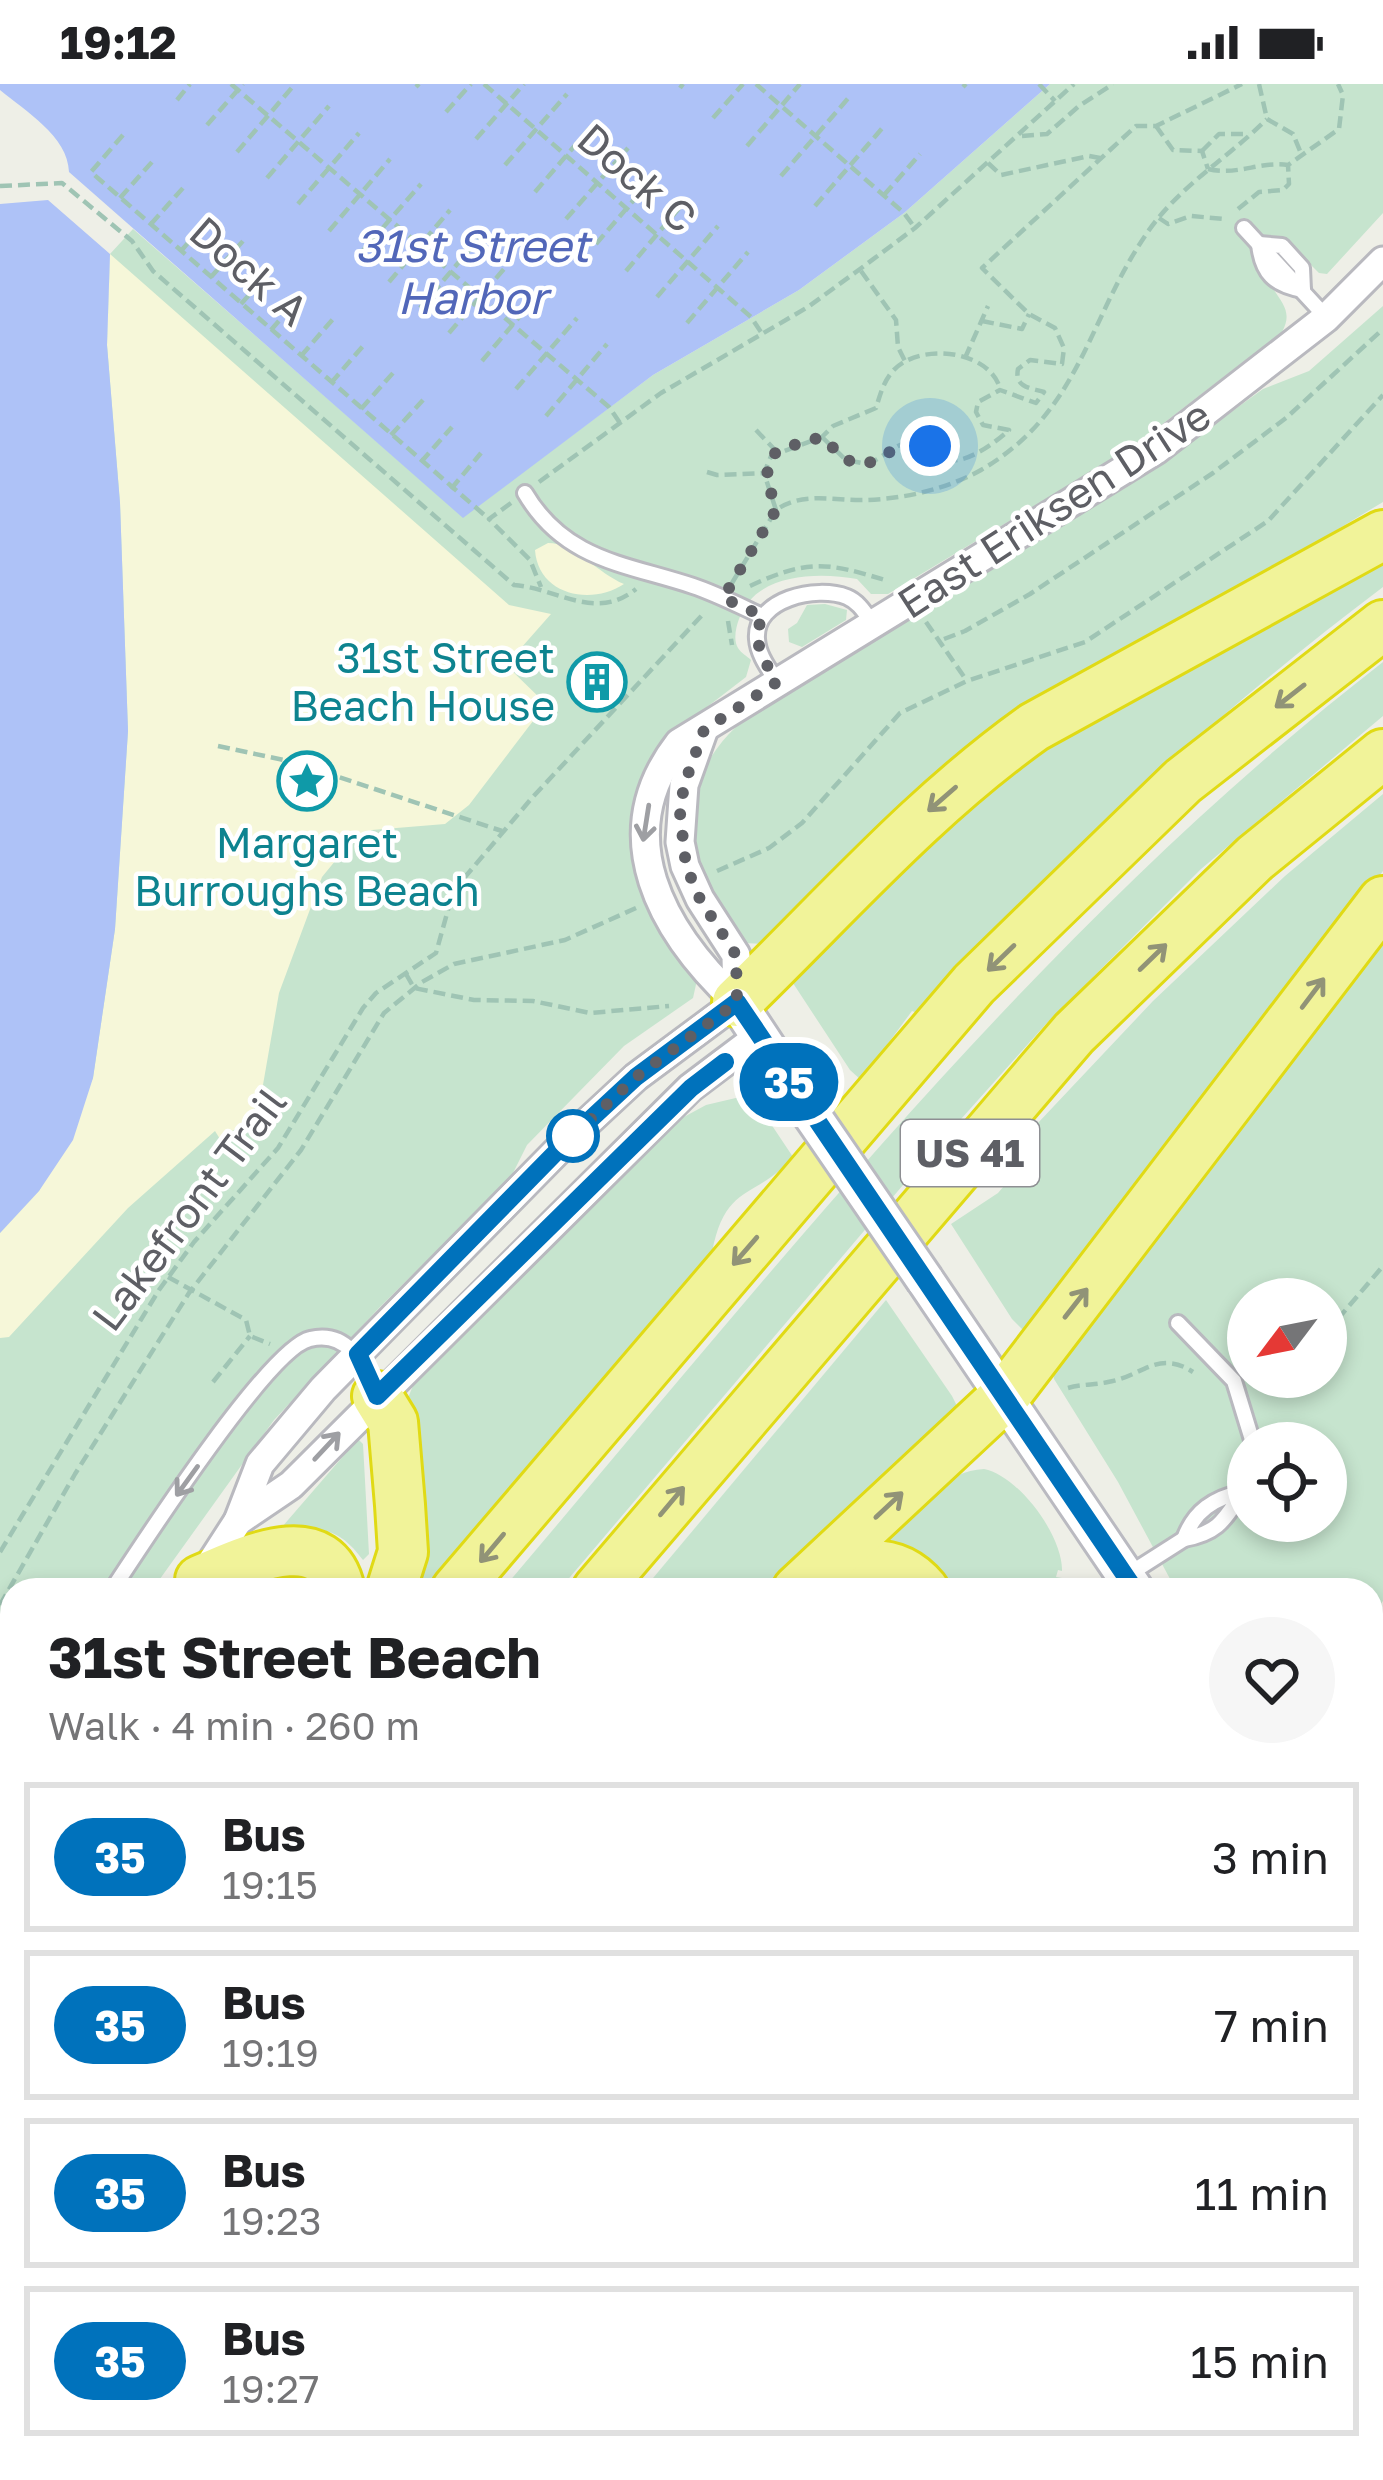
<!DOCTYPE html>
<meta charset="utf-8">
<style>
:root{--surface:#fff;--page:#f6f6f6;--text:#202124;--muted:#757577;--line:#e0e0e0}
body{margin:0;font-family:"Golos Text",sans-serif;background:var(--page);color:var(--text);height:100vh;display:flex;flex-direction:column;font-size:45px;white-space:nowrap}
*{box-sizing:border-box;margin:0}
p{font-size:39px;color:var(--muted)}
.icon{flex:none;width:66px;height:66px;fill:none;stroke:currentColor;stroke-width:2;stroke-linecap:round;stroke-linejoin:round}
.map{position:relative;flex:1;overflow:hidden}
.panel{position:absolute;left:0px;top:1494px;width:1383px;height:903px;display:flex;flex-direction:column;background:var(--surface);border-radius:36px 36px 0 0;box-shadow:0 6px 18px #0003}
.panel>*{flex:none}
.badge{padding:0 24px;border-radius:39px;font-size:42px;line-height:78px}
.needle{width:78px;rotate:238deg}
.tools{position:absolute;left:1227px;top:1194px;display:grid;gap:24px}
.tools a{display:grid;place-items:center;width:120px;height:120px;border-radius:50%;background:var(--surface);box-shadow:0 6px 18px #0003;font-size:60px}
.you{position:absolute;width:60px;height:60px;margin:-30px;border:9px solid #fff;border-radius:50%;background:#1a73e8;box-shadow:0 0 0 18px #1a73e833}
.map>.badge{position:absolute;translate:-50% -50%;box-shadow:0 0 0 6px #fff}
.round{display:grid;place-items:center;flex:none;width:126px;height:126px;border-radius:63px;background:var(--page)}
.headline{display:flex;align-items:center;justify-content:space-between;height:204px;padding:0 48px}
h1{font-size:57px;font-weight:700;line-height:90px}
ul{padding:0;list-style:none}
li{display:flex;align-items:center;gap:36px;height:150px;margin:0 24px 18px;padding:0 24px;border:6px solid var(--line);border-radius:0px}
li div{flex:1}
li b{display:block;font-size:45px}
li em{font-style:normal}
li .badge{min-width:132px;font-weight:700;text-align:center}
.status{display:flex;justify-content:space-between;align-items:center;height:84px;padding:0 60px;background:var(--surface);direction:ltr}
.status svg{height:33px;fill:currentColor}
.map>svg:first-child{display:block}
.green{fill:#c6e4ce;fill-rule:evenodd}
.sand{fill:#f6f7d9}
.water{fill:#aec2f7}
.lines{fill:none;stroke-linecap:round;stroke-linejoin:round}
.service-casing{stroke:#b9b9bf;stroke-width:20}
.minor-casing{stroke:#b9b9bf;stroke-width:33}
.secondary-casing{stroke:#babac1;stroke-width:42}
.motorway-casing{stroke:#e0da15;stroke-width:54}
.path{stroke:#9fc4b4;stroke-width:4.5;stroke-dasharray:12 6;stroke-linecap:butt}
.service{stroke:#fff;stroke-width:14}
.minor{stroke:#fff;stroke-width:27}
.secondary{stroke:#fff;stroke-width:36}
.motorway{stroke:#f1f399;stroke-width:48}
.rail{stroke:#b6b6b7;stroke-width:8;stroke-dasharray:3 15;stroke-linecap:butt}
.secondary-bridge-casing{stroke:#babac1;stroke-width:42;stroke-linecap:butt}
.secondary-bridge{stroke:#fff;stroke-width:36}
.oneway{stroke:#919377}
.oneway2{stroke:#9e9fa3}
.line-casing{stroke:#fff;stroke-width:27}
.line{stroke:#0072bc;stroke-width:18}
.walk{stroke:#5e5f65;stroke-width:12;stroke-dasharray:0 21.6}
.stop-dot{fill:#fff;stroke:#0072bc;stroke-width:6}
.labels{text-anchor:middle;stroke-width:9;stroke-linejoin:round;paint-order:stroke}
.shield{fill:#fff;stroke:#8e8f93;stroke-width:3}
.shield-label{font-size:39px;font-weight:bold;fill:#5e5f65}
.street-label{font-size:42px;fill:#5e5f65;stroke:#fff}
.culture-label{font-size:42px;fill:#0d838f;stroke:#fff;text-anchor:end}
.water-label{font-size:45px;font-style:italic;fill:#5267b9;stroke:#fff}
</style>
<div class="status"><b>19:12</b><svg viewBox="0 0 49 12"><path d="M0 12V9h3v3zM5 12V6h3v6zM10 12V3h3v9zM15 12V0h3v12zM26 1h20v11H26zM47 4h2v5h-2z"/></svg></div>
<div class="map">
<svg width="1383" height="2396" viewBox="0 0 1383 2396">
<rect width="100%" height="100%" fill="#eeefe7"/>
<!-- green -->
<g class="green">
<path d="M 1050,0 L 1383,0 L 1383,129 L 1327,190 L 1319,189 L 1306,176 L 1274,206 C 1284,221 1292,230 1282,248 L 1134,362 L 888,510 L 871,510 L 857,495 C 817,488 755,489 739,535 C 736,543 733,556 738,564 C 741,569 747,572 751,576 L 746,593 L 672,650 L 640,714 L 697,896 L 693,914 L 624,962 L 527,1061 L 511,1093 L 379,1224 L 274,1336 L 152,1506 L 12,1506 L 12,1785 L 0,1809 L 0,1149 L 39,1107 L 107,261 L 110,170 L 133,145 L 463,433 L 653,291 L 799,206 L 904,129 Z"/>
<path d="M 1383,222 L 1383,418 L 1235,507 L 1082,589 L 967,661 L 902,719 L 780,850 L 764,860 L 744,859 C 730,839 712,819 702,797 C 673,728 701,665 758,625 L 1138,395 L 1263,305 L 1309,287 Z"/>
<path d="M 1383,466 L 1383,503 C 1213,631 1060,773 917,929 L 912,927 L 861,996 L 850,986 L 789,893 L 984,698 Z"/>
<path d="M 825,520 L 847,526 L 846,536 L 802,563 L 789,558 L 788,545 L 797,539 L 807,521 Z"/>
<path d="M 1383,578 L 1383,632 L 1201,785 L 1045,941 L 920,1081 L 559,1506 L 502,1506 C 779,1180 1044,841 1383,578 Z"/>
<path d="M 1383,710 L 1383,787 L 1027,1250 L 1012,1235 L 951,1140 L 998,1109 L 1027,1075 L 1037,1040 L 1153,917 L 1285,792 Z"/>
<path d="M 1383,841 L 1383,1517 L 1371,1532 L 1371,1506 L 1176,1506 L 1118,1398 L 1054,1295 L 1052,1282 ZM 1248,1215 L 1326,1215 L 1326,1293 L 1248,1293 ZM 1248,1359 L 1326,1359 L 1326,1437 L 1248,1437 Z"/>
<path d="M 740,1013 L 763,1028 L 793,1073 C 756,1116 725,1098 712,1169 L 422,1506 L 405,1506 L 406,1319 L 414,1299 L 682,1034 L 706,1021 Z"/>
<path d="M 886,1216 L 952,1312 L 957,1322 L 954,1333 L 761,1506 L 643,1506 Z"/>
<path d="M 358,1355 L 363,1360 L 369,1470 L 363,1476 C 337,1441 320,1445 282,1443 Z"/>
<path d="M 984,1385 C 1019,1392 1063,1452 1062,1487 L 1058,1486 L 1056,1493 L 1062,1494 L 1056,1506 L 955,1506 L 936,1484 L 880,1458 C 911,1428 938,1388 984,1385 Z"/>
<path d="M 12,2268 L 12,2385 L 48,2385 L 38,2396 L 0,2396 L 0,2282 Z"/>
</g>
<!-- sand -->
<g class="sand">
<path d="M 110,170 L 509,521 L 551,530 L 506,581 L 546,620 L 469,721 L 445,740 L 372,746 L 349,760 L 322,793 L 279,909 L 260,1018 L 240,1042 L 220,1055 L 215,1047 L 128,1124 L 9,1253 L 0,1254 L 0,1149 L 39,1107 L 93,994 L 115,845 L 128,647 L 120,419 L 107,261 Z"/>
<path d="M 548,459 C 574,459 599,490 624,500 C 591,522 538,511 535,466 Z"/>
</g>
<!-- water -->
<g class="water">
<path d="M 0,0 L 1050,0 L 904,129 L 799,206 L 653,291 L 463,434 L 69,88 C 68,52 25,27 0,6 Z"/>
<path d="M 48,116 L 110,170 L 107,261 L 120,419 L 128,647 L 115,845 L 93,994 L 73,1056 L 39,1107 L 0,1149 L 0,120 Z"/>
</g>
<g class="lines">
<defs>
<g id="service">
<path d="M 1244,144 L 1326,233"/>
<path d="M 1259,160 L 1282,162 L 1302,184 L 1303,206"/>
<path d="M 1259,160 C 1262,189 1274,201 1303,206"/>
<path d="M 525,409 C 565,477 627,480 693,502 C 717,510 740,522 762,532"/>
<path d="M 777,598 C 769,585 758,571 757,555 C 754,515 816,501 847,513 C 859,518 865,529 873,540"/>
<path d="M 1178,1239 L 1234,1297 L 1253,1359"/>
<path d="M 1242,1408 C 1214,1414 1194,1427 1184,1455 C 1225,1448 1227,1428 1248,1401"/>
<path d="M 1126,1492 L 1184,1455"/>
<path d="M 112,1506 C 141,1462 269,1264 310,1255 C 347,1246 362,1278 374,1306"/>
<path d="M 0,1725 L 12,1699"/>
</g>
<g id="minor">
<path d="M 704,645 L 684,701 L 680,758 L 685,782 L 700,815 L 736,871 L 737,917"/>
<path d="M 737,918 C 662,848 607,752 679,659 L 1156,366 L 1326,234 L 1383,177"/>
<path d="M 238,1437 L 291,1401 L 690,1004 L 759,952"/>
<path d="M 205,1488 L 238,1437 L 260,1380 L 323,1305 L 566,1058 L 636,993 L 737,918"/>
<path d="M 0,1848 L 12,1832"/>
<path d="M 0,1894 L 12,1885"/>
<path d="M 1371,1943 L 1383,1929"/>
<path d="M 77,2396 L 87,2385"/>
<path d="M 989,2396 L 999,2385"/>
</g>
<g id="secondary">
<path d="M 737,918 L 811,1030"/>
<path d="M 925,1196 L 1135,1506"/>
<path d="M 1371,1859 L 1383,1877"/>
</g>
<g id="motorway">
<path d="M 737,918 C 835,823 923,722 1034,643 L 1383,451"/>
<path d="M 377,1312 L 393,1338 L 400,1421 L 403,1468 L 391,1506"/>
<path d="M 200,1496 C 240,1480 325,1435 340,1506"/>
<path d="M 813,1497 C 853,1480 893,1469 924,1506"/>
<path d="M 456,1506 L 974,900 L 1183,697 L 1383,541"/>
<path d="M 597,1506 L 1074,949 L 1255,774 L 1383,670"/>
<path d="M 797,1506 L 1005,1312 L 1383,817"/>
<path d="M 0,1977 L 12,1963"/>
<path d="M 0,2042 L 12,2028"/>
<path d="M 0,2211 L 12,2197"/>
</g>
</defs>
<!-- service casing -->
<use href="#service" class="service-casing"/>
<!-- minor casing -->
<use href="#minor" class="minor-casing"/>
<!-- secondary casing -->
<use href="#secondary" class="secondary-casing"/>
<!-- motorway casing -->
<use href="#motorway" class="motorway-casing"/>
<!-- path -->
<g class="path">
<path d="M 231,0 L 609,323 L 620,339"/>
<path d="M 484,0 L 751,233 L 761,248"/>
<path d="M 756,0 L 904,129 L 915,144"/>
<path d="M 1039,0 L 1055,17"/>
<path d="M 1259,0 L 1267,35 L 1293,50 L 1300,67"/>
<path d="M 416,3 L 419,0"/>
<path d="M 963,3 L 966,0"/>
<path d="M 680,4 L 683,0"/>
<path d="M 177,16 L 190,0"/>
<path d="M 446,28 L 471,0"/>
<path d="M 713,34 L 743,0"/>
<path d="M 207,41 L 243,0"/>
<path d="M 1156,42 L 1173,66 L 1202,67 L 1208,85"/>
<path d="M 123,51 L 91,88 L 489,435"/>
<path d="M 1022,52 L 1047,50 L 1079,22 L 1113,0"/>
<path d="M 476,55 L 524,0"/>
<path d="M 747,62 L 800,0"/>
<path d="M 1202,67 L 1219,50 L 1249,50"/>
<path d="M 237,68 L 295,0"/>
<path d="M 988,79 L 1001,91 L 1089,72 L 1100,74"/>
<path d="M 505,81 L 567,10"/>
<path d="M 1208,85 C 1237,92 1260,77 1288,81 L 1339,45 L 1343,11 L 1338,0"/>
<path d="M 781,92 L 851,11"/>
<path d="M 267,94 L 329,22"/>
<path d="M 0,102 L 62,99 L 132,157 L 153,187 L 514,501 C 557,504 595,538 636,505"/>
<path d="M 535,108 L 596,37"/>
<path d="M 884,111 L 920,70"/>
<path d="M 120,114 L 152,78"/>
<path d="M 298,120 L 359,49"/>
<path d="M 815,122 L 885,41"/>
<path d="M 1238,125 L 1259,108 L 1283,106 L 1289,100 L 1288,81"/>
<path d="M 1159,134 L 1168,140 L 1191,132 L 1225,135"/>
<path d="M 566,135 L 628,64"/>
<path d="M 151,140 L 183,104"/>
<path d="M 329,147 L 390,75"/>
<path d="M 596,160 L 657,89"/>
<path d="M 181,167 L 212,131"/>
<path d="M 359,171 L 421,100"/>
<path d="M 626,187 L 687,115"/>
<path d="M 861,187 L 896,236 L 898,263 L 905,277"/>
<path d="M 211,193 L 243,157"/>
<path d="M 389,198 L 450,126"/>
<path d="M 657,213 L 718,142"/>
<path d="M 241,220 L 273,184"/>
<path d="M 420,224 L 481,152"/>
<path d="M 982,237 L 1022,245 L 1029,230"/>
<path d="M 687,239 L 748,168"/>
<path d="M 271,246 L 303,209"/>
<path d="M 449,249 L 510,178"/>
<path d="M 301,272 L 333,235"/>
<path d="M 965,274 L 988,222"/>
<path d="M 482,277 L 543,205"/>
<path d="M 331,299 L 363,262"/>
<path d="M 516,305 L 577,234"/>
<path d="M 361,325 L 393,289"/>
<path d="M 546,332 L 607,260"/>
<path d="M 756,346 L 776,367"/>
<path d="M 391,351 L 423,316"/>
<path d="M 822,353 L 846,376 L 867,380 C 882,375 893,361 909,358 C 929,354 934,373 950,376 C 968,379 996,358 1009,346 L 983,341 L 976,328 L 978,318 L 1000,306 L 1036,319 L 1044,308 C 1032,304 1014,304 1018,285 L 1030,276 L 1062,280 L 1064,264 L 1055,244 L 1029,230 L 982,184 L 1136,42 L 1156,42 L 1242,0"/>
<path d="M 421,378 L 452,343"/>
<path d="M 707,388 L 717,391 L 764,389"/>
<path d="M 539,398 L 661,309 L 808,223 L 860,185 L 915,144 L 1074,0"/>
<path d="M 451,405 L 481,369"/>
<path d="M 511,419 L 489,435 L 530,476 L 541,503"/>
<path d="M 776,426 L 764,389 L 771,372 L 822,353 L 833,342 L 876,324 C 880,311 883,299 892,288 C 917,258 988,265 1000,304"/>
<path d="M 732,499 L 776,426 C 803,407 834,417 865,416 C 904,415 947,405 981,386 C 1081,328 1087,236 1147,149 C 1179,102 1228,74 1267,35"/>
<path d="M 750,502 C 808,475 827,478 888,497"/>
<path d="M 728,537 L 732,561"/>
<path d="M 926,538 L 967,597"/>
<path d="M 944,555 L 965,547 L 1030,510 L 1213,389 L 1286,334 L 1383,245"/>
<path d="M 218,662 L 293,678 L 502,747"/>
<path d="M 717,787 L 769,764 L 802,739 L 900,629 L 967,597 L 1085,558 L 1268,437 L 1383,311"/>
<path d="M 406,890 L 414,904 L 474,916 L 533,917 L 590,929 L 669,922"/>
<path d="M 168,1193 L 246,1236 L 250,1252 L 270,1260"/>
<path d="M 1326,1249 L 1383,1182"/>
<path d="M 213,1298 L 250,1252"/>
<path d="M 1068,1304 C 1082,1300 1095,1301 1108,1298 C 1141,1293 1158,1265 1193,1288"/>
<path d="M 1275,1309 L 1288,1293"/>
<path d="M 0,1468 L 159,1206 L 194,1158 L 278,1064 L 363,924 L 376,909 L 436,869 L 451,815 L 465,793 L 531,715 L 704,529"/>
<path d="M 0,1521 L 75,1390 L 189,1209 L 301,1066 L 384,929 L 422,898 L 454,880 L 565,856 L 636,824"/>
<path d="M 1371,1573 L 1383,1558"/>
<path d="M 1371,2378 L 1383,2380"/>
<path d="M 893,2396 L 902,2385"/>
</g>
<!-- service -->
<use href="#service" class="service"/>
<!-- minor -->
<use href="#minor" class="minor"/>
<!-- secondary -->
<use href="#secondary" class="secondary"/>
<!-- motorway -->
<use href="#motorway" class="motorway"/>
<!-- rail -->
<g class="rail">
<path d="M 1371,1606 L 1383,1591"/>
<path d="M 1371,1637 L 1383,1623"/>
<path d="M 1371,1693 L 1383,1679"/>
<path d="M 1371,1717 L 1383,1703"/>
<path d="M 1371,1770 L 1383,1756"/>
<path d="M 1371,1801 L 1383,1787"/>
<path d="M 702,2396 L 711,2385"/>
<path d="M 776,2396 L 785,2385"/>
<path d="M 838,2396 L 847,2385"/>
<path d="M 866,2396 L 876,2385"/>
</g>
<defs>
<path id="secondary-bridge" d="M 811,1030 L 925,1196"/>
</defs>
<!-- secondary-bridge casing -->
<use href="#secondary-bridge" class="secondary-bridge-casing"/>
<!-- secondary-bridge -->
<use href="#secondary-bridge" class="secondary-bridge"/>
</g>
<!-- one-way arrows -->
<defs><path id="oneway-shaft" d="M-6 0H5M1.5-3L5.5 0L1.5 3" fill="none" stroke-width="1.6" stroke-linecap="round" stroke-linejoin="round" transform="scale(3)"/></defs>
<g class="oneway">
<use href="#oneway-shaft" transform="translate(1290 612) rotate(142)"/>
<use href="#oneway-shaft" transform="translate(942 715) rotate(139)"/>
<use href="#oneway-shaft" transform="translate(1153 873) rotate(-44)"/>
<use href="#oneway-shaft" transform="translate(1001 874) rotate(136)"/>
<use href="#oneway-shaft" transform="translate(1313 909) rotate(-53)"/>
<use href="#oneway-shaft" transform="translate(745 1167) rotate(131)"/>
<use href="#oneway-shaft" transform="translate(1076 1219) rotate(-52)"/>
<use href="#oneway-shaft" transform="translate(672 1417) rotate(-50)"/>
<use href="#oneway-shaft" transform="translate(889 1421) rotate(-43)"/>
<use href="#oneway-shaft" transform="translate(492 1464) rotate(130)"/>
</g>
<g class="oneway2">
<use href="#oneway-shaft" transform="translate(646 739) rotate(99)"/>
<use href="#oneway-shaft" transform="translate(327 1362) rotate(-47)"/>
<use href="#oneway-shaft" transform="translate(187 1397) rotate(126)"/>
</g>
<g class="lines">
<defs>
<path id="line" d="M 725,978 L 691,1004 L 377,1312 L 358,1270 L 566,1058 L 636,993 L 737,918 L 1135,1506"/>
</defs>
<!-- line casing -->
<use href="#line" class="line-casing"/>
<!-- line -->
<use href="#line" class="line"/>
<!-- walk -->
<path class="walk" d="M 573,1052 L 566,1058 L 636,993 L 737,918 L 736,871 L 700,815 L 686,782 L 680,729 L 684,701 L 704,646 L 777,598 C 764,576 750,557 763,532 L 723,514 L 776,426 C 758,366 766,369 822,353 L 846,376 L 867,380 L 911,357 L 930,362"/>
</g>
<!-- icons -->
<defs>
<symbol id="building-ring" viewBox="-11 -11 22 22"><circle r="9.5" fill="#fff" stroke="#0f9aa8" stroke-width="1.5"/><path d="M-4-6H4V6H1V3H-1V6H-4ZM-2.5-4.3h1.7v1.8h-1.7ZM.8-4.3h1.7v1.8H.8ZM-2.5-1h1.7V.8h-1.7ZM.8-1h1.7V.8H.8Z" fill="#0f9aa8"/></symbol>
<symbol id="sight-ring" viewBox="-11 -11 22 22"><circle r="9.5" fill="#fff" stroke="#0f9aa8" stroke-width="1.5"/><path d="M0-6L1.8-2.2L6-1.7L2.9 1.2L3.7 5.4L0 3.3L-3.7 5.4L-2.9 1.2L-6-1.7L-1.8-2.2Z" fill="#0f9aa8"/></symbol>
</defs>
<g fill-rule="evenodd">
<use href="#building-ring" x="564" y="565" width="66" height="66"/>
<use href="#sight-ring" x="274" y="664" width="66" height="66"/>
</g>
<!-- markers -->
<circle class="stop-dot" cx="573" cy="1052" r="24"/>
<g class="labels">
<!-- shield labels -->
<rect class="shield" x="901" y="1036" width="138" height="66" rx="9"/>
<g class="shield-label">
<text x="970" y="1083">US 41</text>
</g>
<!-- street labels -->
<g class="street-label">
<text transform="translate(637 94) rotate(41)" y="15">Dock C</text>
<text transform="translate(249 187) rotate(41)" y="15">Dock A</text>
<text transform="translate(1054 425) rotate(-33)" y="15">East Eriksen Drive</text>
<text transform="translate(189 1125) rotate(-53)" y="15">Lakefront Trail</text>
</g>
<!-- culture labels -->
<g class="culture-label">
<text x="555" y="589">31st Street<tspan x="555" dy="48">Beach House</tspan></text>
<text x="307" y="774" text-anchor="middle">Margaret<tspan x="307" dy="48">Burroughs Beach</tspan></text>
</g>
<!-- water labels -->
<g class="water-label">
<text x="472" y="178">31st Street<tspan x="472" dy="52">Harbor</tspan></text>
</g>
</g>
</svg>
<div class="tools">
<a><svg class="needle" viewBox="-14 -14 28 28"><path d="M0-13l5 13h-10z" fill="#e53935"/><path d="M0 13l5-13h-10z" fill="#757577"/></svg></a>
<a><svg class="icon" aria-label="locate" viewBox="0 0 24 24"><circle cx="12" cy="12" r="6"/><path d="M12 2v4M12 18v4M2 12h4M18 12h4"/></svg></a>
</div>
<div class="you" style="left:930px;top:362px"></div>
<b class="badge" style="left:789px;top:998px;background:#0072bc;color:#fff">35</b>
<section class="panel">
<div class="headline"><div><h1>31st Street Beach</h1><p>Walk · 4 min · 260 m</p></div><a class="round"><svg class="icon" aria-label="heart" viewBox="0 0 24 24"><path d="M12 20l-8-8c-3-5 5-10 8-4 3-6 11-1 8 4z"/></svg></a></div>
<ul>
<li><span class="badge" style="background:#0072bc;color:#fff">35</span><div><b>Bus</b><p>19:15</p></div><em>3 min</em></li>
<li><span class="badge" style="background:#0072bc;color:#fff">35</span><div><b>Bus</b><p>19:19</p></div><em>7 min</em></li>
<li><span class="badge" style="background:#0072bc;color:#fff">35</span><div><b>Bus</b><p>19:23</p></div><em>11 min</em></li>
<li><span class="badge" style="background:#0072bc;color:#fff">35</span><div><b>Bus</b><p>19:27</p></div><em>15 min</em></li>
</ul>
</section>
</div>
